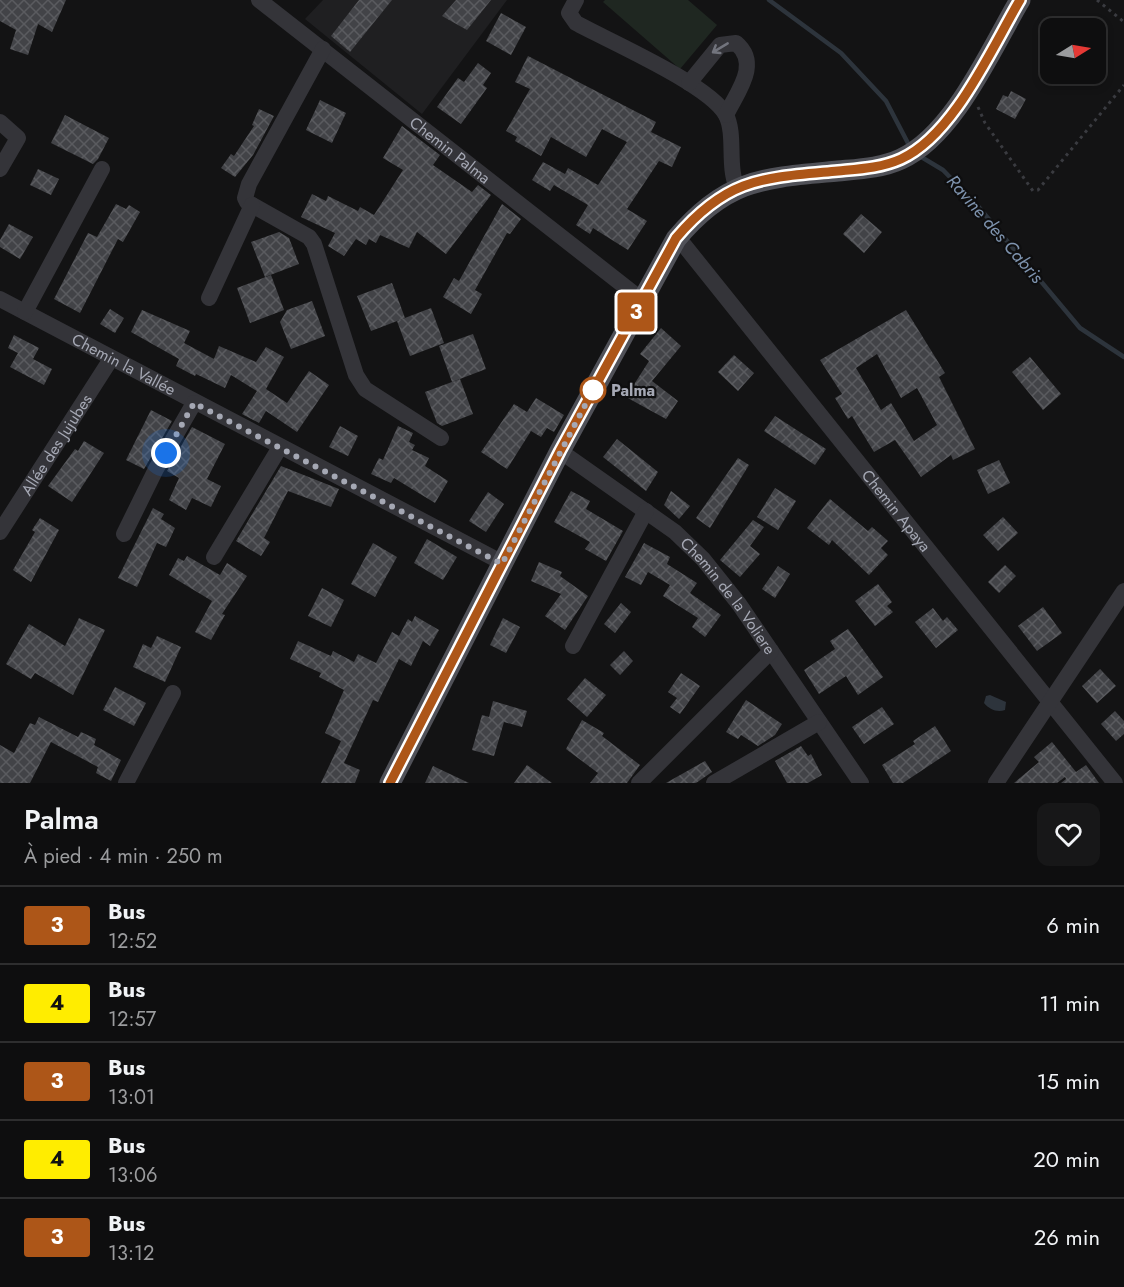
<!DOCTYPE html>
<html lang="fr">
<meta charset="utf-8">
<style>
:root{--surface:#0e0e0f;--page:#171718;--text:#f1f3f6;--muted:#9b9c9e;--line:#2e2e2f}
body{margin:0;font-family:Jost,sans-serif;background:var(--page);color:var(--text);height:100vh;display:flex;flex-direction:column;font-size:22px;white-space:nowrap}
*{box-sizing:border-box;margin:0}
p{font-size:20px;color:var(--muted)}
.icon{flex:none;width:33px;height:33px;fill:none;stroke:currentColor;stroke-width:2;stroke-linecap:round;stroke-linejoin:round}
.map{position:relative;height:783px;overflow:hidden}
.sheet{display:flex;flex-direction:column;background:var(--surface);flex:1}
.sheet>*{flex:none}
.badge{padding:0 12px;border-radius:4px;font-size:21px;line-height:39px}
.needle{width:39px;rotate:79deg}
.buttons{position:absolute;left:1040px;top:18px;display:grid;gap:12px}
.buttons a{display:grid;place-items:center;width:66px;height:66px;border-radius:12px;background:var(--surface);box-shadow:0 3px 9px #0003,0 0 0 2px var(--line);font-size:30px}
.you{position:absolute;width:30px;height:30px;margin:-15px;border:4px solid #fff;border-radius:50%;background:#1a73e8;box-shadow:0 0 0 9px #1a73e833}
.map>.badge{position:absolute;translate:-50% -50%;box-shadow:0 0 0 3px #fff}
.round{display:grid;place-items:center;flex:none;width:63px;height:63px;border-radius:12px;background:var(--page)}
.summary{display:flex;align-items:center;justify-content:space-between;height:102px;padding:0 24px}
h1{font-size:28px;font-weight:600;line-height:45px}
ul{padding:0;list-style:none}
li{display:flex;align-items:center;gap:18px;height:78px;padding:0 24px;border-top:2px solid var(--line)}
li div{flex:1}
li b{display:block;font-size:22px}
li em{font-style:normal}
li .badge{min-width:66px;font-weight:700;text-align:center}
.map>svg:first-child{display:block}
.built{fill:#1f1f21}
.grass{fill:#1f2721}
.water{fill:#2d343c}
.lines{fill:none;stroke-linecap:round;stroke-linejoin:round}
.stream{stroke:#2d343c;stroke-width:4.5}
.building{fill:url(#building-cross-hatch);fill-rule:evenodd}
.path{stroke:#3a3b40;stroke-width:3;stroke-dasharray:3 4.5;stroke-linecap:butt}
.minor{stroke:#343439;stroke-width:16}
.major{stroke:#505158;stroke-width:21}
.oneway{stroke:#72747d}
.line-casing{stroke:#fff;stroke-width:14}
.line{stroke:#ad5618;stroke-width:9}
.walk{stroke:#a5a8b4;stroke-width:6;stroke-dasharray:0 10.8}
.stop-dot{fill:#fff;stroke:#ad5618;stroke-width:3}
.labels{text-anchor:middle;stroke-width:4.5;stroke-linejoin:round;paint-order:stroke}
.street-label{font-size:16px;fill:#a5a8b4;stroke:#0e0e0f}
.stop-label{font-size:16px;font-weight:bold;fill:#a5a8b4;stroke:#0e0e0f;text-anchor:start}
.water-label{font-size:18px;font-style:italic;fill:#7e93ae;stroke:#0e0e0f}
</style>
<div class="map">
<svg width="1124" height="783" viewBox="0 0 1124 783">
<defs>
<pattern id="building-cross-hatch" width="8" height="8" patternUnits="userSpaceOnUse" patternTransform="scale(1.5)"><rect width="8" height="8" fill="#424347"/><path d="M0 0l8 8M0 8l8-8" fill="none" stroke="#5a5b5f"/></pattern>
</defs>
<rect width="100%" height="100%" fill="#131314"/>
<!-- built -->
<path class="built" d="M 323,0 L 507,0 L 422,114 L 305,19 Z"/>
<!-- grass -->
<path class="grass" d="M 605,0 L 688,0 L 717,25 L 680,69 L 603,2 Z"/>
<!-- water -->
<path class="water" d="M 990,695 L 1006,702 L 1005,710 C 997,713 989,709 984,703 L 986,696 Z"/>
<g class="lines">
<!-- stream -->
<g class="stream">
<path d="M 769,0 L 841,53 L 886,101 L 910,147"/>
<path d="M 918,155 L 943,170 L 977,205 L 1080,328 L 1124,357"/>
</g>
</g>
<!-- building -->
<g class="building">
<path d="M 0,0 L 66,0 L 52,32 L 38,24 L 28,55 L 10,49 L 16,30 L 0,21 Z"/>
<path d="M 359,0 L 392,0 L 350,52 L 331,36 Z"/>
<path d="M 456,0 L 491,0 L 467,30 L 442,16 Z"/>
<path d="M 501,13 L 526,27 L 511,55 L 486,41 Z"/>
<path d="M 528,56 L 656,122 L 651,132 L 681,147 L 672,167 L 659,161 L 627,209 L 647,221 L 628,250 L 593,228 L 590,234 L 576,225 L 588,205 L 554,185 L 550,191 L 532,180 L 543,162 L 565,174 L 568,168 L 598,185 L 627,142 L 602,129 L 586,157 L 551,137 L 541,156 L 515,141 L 517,137 L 506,131 L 530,89 L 515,82 Z"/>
<path d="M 478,63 L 491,73 L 483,85 L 487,88 L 461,124 L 437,107 L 458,78 L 464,82 Z"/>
<path d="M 1011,91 L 1026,99 L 1015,119 L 996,109 L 1003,95 L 1008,97 Z"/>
<path d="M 320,100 L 346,113 L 332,143 L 306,130 Z"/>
<path d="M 259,109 L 274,116 L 253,155 L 235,177 L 221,168 L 231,154 L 234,156 L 254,126 L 252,125 Z"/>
<path d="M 65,115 L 109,138 L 98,159 L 93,164 L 51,143 Z"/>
<path d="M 402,126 L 440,155 L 433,165 L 472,192 L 478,185 L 491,195 L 446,254 L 417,232 L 409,248 L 380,235 L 376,243 L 369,239 L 366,245 L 356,239 L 344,256 L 328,246 L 335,233 L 301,217 L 312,194 L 326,201 L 328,196 L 358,211 L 360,207 L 374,215 L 403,170 L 383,158 Z"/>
<path d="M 38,169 L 59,179 L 51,195 L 30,185 Z"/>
<path d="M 116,204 L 126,209 L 129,205 L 140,212 L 123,242 L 118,239 L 80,313 L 54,299 L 88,233 L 97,237 Z"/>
<path d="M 502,204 L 521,219 L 510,234 L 507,233 L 475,290 L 482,294 L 471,314 L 443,297 L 454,278 L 459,281 Z"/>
<path d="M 861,214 L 882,232 L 864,253 L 843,234 Z"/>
<path d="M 9,224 L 33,237 L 20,259 L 0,247 L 0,240 Z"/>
<path d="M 279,232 L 289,238 L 299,264 L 265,277 L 251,242 Z"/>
<path d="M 271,275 L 284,310 L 250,323 L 237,288 Z"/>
<path d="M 392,283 L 405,318 L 371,331 L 357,296 Z"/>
<path d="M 312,301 L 325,336 L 291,349 L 280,322 L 287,310 Z"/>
<path d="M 431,308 L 444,343 L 410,356 L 397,321 Z"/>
<path d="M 110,309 L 124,318 L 115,333 L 100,324 Z"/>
<path d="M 142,310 L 190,331 L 184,343 L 214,359 L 219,346 L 256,362 L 266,347 L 284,357 L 266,389 L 287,403 L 309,371 L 329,385 L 297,432 L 266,411 L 259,423 L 242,414 L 257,391 L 231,375 L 225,388 L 196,374 L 195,376 L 176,366 L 179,359 L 131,332 Z"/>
<path d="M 906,310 L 945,373 L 939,377 L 975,449 L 953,460 L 951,455 L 921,477 L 895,440 L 874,452 L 852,416 L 848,419 L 835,398 L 842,394 L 820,360 ZM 877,354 L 901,398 L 917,388 L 937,425 L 914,441 L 891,403 L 881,410 L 856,368 Z"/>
<path d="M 661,328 L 681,346 L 652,381 L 678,401 L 666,419 L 626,397 L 649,361 L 640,354 Z"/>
<path d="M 473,334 L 486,369 L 452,382 L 439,346 Z"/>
<path d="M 14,335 L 39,348 L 33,359 L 52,369 L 44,385 L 10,367 L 18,353 L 8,348 Z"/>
<path d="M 734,355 L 754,373 L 738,391 L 718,372 Z"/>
<path d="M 1030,357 L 1061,394 L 1043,410 L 1012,372 Z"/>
<path d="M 460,379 L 473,414 L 442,426 L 437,423 L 425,392 Z"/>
<path d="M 536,398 L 564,415 L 554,432 L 547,428 L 541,437 L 531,431 L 507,469 L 481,452 L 514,404 L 527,412 Z"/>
<path d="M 151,410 L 172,421 L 144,469 L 126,460 Z"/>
<path d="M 775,416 L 826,449 L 815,465 L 764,431 Z"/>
<path d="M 340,426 L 358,436 L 348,456 L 329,447 Z"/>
<path d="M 398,426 L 413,433 L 409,442 L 415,445 L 412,450 L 429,458 L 425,466 L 448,481 L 435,503 L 394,478 L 391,483 L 371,474 L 379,458 L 383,460 Z"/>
<path d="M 192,427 L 225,444 L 207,479 L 221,486 L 211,507 L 192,498 L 186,510 L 169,500 L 179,478 L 167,471 Z"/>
<path d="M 617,439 L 658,472 L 646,491 L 603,457 Z"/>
<path d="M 84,441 L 104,453 L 72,502 L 48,486 L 75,449 L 78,451 Z"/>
<path d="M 738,458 L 749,465 L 710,528 L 696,518 Z"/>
<path d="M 999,460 L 1010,483 L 988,494 L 977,470 Z"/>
<path d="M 281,466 L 339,489 L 331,507 L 288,491 L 264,538 L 270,542 L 261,556 L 236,541 Z"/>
<path d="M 775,488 L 796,501 L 778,530 L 757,517 Z"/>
<path d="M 571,491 L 590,501 L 586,509 L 623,531 L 606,561 L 585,549 L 590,542 L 554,522 Z"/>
<path d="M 671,491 L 690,506 L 679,519 L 664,505 Z"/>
<path d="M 488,492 L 504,504 L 486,532 L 469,521 Z"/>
<path d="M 830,499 L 868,531 L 872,527 L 888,541 L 881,548 L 888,555 L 869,575 L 832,540 L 829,545 L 807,528 Z"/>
<path d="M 153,508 L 164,514 L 161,519 L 175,528 L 166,547 L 157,543 L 137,587 L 118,578 Z"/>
<path d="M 1003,517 L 1018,533 L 998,551 L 983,535 Z"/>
<path d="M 40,518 L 59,530 L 31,582 L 13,570 L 35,532 L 32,530 Z"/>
<path d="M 753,520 L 764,527 L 750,546 L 760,554 L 740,577 L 720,560 Z"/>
<path d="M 427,539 L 457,557 L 443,580 L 414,563 Z"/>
<path d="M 373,543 L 397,557 L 375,597 L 351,584 Z"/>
<path d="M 644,543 L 670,557 L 667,564 L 697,583 L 690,593 L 721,615 L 705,637 L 692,627 L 698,618 L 663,596 L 670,585 L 648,572 L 641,585 L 625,577 Z"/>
<path d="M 187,556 L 220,575 L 227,563 L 247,576 L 222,614 L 225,615 L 211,640 L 195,632 L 212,601 L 169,575 L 178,558 L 184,561 Z"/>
<path d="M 539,562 L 562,572 L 560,576 L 588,596 L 565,630 L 545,616 L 561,594 L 531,581 Z"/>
<path d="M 1005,565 L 1016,576 L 999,593 L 988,582 Z"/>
<path d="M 778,566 L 790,574 L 775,598 L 762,589 Z"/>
<path d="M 878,584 L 892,602 L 887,606 L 893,612 L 875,626 L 855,601 Z"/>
<path d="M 322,588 L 344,600 L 331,627 L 308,616 Z"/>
<path d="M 621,603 L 631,612 L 615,633 L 604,624 Z"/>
<path d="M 1043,607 L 1062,633 L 1037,651 L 1018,626 Z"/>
<path d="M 933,608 L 943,621 L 947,617 L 958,630 L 936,648 L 915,622 Z"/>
<path d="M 415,616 L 439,630 L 430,646 L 423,641 L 411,666 L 399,659 L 378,702 L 373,700 L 344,763 L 360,770 L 355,783 L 321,783 L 341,741 L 325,733 L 344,690 L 319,677 L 321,673 L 290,659 L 298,641 L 331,656 L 333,651 L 354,662 L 358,654 L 376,663 L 392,632 L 399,636 L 408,619 L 412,622 Z"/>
<path d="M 79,618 L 105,630 L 73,695 L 35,673 L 31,679 L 6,664 L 29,624 L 65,646 Z"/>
<path d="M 503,618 L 520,627 L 506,653 L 490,645 Z"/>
<path d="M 848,629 L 883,677 L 858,695 L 846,676 L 819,694 L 804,670 L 835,649 L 830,641 Z"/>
<path d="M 157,636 L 181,647 L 165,682 L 133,667 L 143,644 L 151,648 Z"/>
<path d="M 624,651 L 633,661 L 620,675 L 610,665 Z"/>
<path d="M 1100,669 L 1116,686 L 1097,703 L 1082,686 Z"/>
<path d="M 681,673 L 700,686 L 680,714 L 670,707 L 677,698 L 668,692 Z"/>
<path d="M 585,678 L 606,695 L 587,717 L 567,699 Z"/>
<path d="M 115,687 L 146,703 L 134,726 L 103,710 Z"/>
<path d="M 746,700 L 782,724 L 775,735 L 758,746 L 741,735 L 738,739 L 726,732 Z"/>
<path d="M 493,701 L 527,711 L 522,727 L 504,722 L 494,756 L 472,750 L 482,715 L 489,717 Z"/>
<path d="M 882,707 L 894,724 L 864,744 L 852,727 Z"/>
<path d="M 1115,711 L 1124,721 L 1124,734 L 1116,741 L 1101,724 Z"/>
<path d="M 39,717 L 78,737 L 81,732 L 96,739 L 94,745 L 121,760 L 111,781 L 96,773 L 98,767 L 51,742 L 30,783 L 0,783 L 0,745 L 14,753 L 30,723 L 35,725 Z"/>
<path d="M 582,720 L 604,733 L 602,736 L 640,765 L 627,783 L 590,783 L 598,773 L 566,749 Z"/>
<path d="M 935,726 L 951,751 L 903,783 L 893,783 L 882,765 L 915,744 L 913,741 Z"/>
<path d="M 1052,742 L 1076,772 L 1086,765 L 1099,783 L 1061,783 L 1066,779 L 1065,777 L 1057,783 L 1014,783 L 1039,762 L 1034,757 Z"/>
<path d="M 801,746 L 808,756 L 811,754 L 822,775 L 808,783 L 787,783 L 775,761 Z"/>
<path d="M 705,761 L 712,772 L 696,783 L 666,783 Z"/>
<path d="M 527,765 L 552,783 L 514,783 Z"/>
<path d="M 433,766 L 469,783 L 425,783 Z"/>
</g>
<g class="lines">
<!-- path -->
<g class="path">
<path d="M 1097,0 L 1124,22"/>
<path d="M 978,107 L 985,123 L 1033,191 L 1038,190 L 1124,85"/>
</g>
<!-- minor -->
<g class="minor">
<path id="s1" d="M 259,0 L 642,300"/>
<path d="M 576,0 L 569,13 L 576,23 C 609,41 710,85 726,115 C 736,135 727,165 737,188"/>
<path d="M 323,49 L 249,184 L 245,198 L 247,202 L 309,237 L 314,244 L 356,375 L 365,389 L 441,438"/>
<path d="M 689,83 L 720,45 L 736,43 C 761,64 737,92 726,115"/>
<path d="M 0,122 L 18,138 L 0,169"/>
<path id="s2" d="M 676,239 L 684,245 L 1115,783"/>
<path d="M 209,298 L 252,205"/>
<path id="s3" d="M 0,299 L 503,563"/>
<path d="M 25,312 L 102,169"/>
<path id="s4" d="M 560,451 L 675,532 L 703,559 L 739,604 L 861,783"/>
<path id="s5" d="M 0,532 L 111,359"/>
<path d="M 124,534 L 156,469 L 194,403"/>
<path d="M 214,557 L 280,447"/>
<path d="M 573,646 L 646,511"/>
<path d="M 126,783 L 173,693"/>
<path d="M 639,783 L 771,651"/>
<path d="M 714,783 L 819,722"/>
<path d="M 996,783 L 1124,591"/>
</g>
<!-- major -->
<path class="major" d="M 390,783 L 560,451 L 676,239 C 727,178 764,178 838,171 C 859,169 882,168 901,159 C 954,135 991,49 1020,0"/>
</g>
<!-- one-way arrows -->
<defs><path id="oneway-shaft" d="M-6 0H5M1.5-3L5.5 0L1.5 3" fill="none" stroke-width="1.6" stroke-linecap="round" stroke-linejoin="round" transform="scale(1.5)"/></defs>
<use class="oneway" href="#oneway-shaft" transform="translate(720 48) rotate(149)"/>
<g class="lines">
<defs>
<path id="line" d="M 390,783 L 560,451 L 676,238 C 728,177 763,178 838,171 C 859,169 881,168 901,159 C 954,135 991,49 1020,0"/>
</defs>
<!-- line casing -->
<use href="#line" class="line-casing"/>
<!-- line -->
<use href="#line" class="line"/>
<!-- walk -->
<path class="walk" d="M 166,453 L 194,403 L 502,564 L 593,390"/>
</g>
<!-- markers -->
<circle class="stop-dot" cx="593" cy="390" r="12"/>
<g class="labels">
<!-- street labels -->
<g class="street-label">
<text dy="6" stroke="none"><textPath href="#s1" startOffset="243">Chemin Palma</textPath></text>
<text dy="6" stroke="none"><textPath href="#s3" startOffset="140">Chemin la Vallée</textPath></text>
<text dy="6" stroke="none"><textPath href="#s5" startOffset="104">Allée des Jujubes</textPath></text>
<text dy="6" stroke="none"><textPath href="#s2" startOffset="350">Chemin Apaya</textPath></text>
<text dy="6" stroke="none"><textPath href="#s4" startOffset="224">Chemin de la Voliere</textPath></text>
</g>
<!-- stop labels -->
<g class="stop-label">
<text x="611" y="396">Palma</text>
</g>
<!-- water labels -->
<g class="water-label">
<text transform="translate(995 229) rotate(49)" y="6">Ravine des Cabris</text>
</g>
</g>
</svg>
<div class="buttons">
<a><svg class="needle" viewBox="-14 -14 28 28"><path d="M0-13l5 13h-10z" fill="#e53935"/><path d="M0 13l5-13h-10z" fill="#9b9c9e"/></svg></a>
</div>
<div class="you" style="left:166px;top:453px"></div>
<b class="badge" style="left:636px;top:312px;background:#ad5618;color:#fff">3</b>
</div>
<section class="sheet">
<div class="summary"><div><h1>Palma</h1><p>À pied · 4 min · 250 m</p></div><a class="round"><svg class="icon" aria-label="heart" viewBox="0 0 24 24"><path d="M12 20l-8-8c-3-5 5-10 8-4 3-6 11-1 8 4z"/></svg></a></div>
<ul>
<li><span class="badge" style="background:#ad5618;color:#fff">3</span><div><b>Bus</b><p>12:52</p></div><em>6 min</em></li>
<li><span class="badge" style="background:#ffed00;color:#111">4</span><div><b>Bus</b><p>12:57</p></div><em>11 min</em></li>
<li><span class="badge" style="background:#ad5618;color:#fff">3</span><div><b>Bus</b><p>13:01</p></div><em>15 min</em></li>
<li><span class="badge" style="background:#ffed00;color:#111">4</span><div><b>Bus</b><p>13:06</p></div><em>20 min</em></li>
<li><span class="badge" style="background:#ad5618;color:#fff">3</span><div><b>Bus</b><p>13:12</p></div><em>26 min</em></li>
</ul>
</section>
